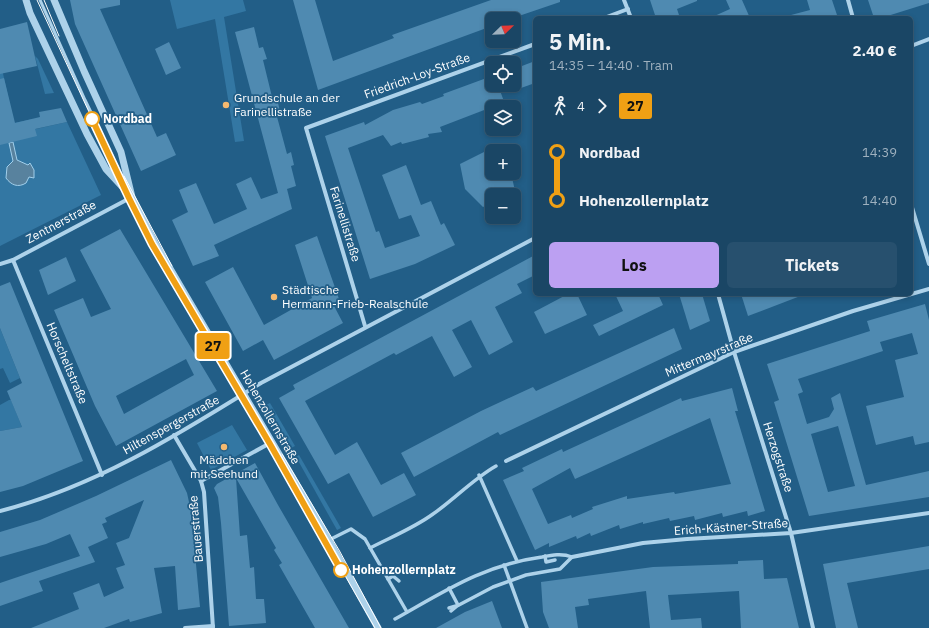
<!DOCTYPE html>
<html lang="de">
<meta charset="utf-8">
<style>
:root{--surface:#1a4665;--page:#27506e;--text:#f1f3f6;--muted:#9fb1bf;--line:#385e79;--accent:#bca0f2}
body{margin:0;font-family:"IBM Plex Sans",sans-serif;background:var(--page);color:var(--text);height:100vh;display:flex;flex-direction:column;font-size:15px;white-space:nowrap}
*{box-sizing:border-box;margin:0}
p{font-size:13px;color:var(--muted)}
.icon{flex:none;width:22px;height:22px;fill:none;stroke:currentColor;stroke-width:2;stroke-linecap:round;stroke-linejoin:round}
.map{position:relative;flex:1;overflow:hidden}
.panel{position:absolute;left:533px;top:16px;width:380px;height:280px;display:flex;flex-direction:column;background:var(--surface);border-radius:6px;box-shadow:0 2px 6px #0003,0 0 0 1px var(--line)}
.panel>*{flex:none}
.badge{padding:0 8px;border-radius:3px;font-size:14px;line-height:26px}
.needle{width:26px;rotate:67deg}
.tools{position:absolute;left:485px;top:12px;display:grid;gap:8px}
.tools a{display:grid;place-items:center;width:36px;height:36px;border-radius:6px;background:var(--surface);box-shadow:0 2px 6px #0003,0 0 0 1px var(--line);font-size:20px}
.map>.badge{position:absolute;translate:-50% -50%;box-shadow:0 0 0 2px #fff}
.legs{display:flex;align-items:center;gap:6px;height:44px;padding:0 16px;font-size:13px}
.legs p{margin-inline-start:auto}
.head{display:flex;align-items:center;justify-content:space-between;height:68px;padding:0 16px}
h1{font-size:22px;font-weight:800;line-height:30px}
.primary-button{display:flex;gap:8px;margin-top:auto;padding:8px 16px}
.primary-button a{flex:1;height:46px;border-radius:6px;background:var(--accent);color:#111;font-size:16px;font-weight:800;line-height:46px;text-align:center}
.primary-button a+a{background:var(--page);color:var(--text)}
ul{padding:0 16px;list-style:none}
li{display:flex;align-items:center;gap:14px;height:48px;font-size:15px}
li i{display:grid;place-items:center;width:6px;height:100%;margin:0 5px;background:currentColor}
li i::after{content:'';width:10px;height:10px;margin:-5px;border:3px solid;border-radius:50%;background:var(--surface)}
li p{margin-inline-start:auto}
li:first-child i{background:linear-gradient(#0000 50%,currentColor 0)}
li:last-child i{background:linear-gradient(currentColor 50%,#0000 0)}
.map>svg:first-child{display:block}
.green{fill:#3377a3}
.water{fill:#58829e;stroke:#a1cfeb}
.building{fill:#4f8ab1;fill-rule:evenodd}
.lines{fill:none;stroke-linecap:round;stroke-linejoin:round}
.service{stroke:#add2ea;stroke-width:3}
.pedestrian{stroke:#add2ea;stroke-width:3.5}
.minor{stroke:#add2ea;stroke-width:4}
.tertiary{stroke:#add2ea;stroke-width:7}
.tram{stroke:#fff;stroke-width:1}
.line-1-casing{stroke:#fff;stroke-width:9}
.line-1{stroke:#f0a014;stroke-width:6}
.poi-dot{fill:#f5b96f;stroke:#225e87;stroke-width:1.5}
.stop-1-dot{fill:#fff;stroke:#f0a014;stroke-width:2}
.labels{text-anchor:middle;stroke-width:3.5;stroke-linejoin:round;paint-order:stroke}
.street-label{font-size:12px;fill:#fff;stroke:#225e87}
.poi-label{font-size:12px;fill:#fff;stroke:#225e87;text-anchor:start}
.stop-label{font-size:12px;font-weight:bold;fill:#fff;stroke:#225e87;text-anchor:start}
</style>
<div class="map">
<svg width="929" height="628" viewBox="0 0 929 628">
<rect width="100%" height="100%" fill="#225e87"/>
<!-- green -->
<g class="green">
<path d="M 170,0 L 243,0 L 246,11 L 224,17 L 244,141 L 235,142 L 215,19 L 177,29 Z"/>
<path d="M 35,56 L 38,59 L 54,93 L 45,94 Z"/>
<path d="M 0,60 L 14,123 L 33,119 L 36,129 L 67,122 L 101,195 L 0,246 Z"/>
<path d="M 0,328 L 20,378 L 10,383 L 3,368 L 0,369 Z"/>
<path d="M 9,400 L 11,400 L 22,427 L 0,431 L 0,405 Z"/>
<path d="M 270,403 L 295,446 L 291,448 L 266,405 Z"/>
<path d="M 232,425 L 247,450 L 211,470 L 197,443 Z"/>
<path d="M 299,455 L 341,528 L 337,530 L 296,457 Z"/>
</g>
<!-- water -->
<path class="water" d="M 13,142 L 17,160 L 28,165 L 30,163 L 34,170 L 34,178 L 29,177 L 26,183 C 18,188 11,185 6,178 L 7,167 L 13,161 L 9,143 Z"/>
<!-- building -->
<g class="building">
<path d="M 70,0 L 120,0 L 120,5 L 100,9 L 157,137 L 166,133 L 176,155 L 141,171 L 75,24 Z"/>
<path d="M 293,0 L 315,0 L 333,61 L 394,38 L 392,35 L 491,0 L 560,0 L 560,2 L 510,19 L 492,19 L 492,26 L 318,90 Z"/>
<path d="M 650,0 L 697,0 L 697,1 L 677,9 L 680,18 L 656,18 Z"/>
<path d="M 726,0 L 742,0 L 750,18 L 710,18 L 730,9 Z"/>
<path d="M 807,0 L 832,0 L 838,18 L 792,18 L 791,15 L 810,10 Z"/>
<path d="M 868,0 L 929,0 L 929,3 L 881,18 L 874,18 Z"/>
<path d="M 27,22 L 37,66 L 0,74 L 0,29 Z"/>
<path d="M 254,27 L 259,48 L 263,47 L 267,59 L 263,60 L 273,101 L 277,99 L 280,111 L 276,113 L 287,154 L 291,152 L 294,165 L 291,166 L 296,186 L 287,189 L 292,209 L 214,245 L 219,256 L 193,266 L 172,220 L 188,212 L 179,190 L 196,183 L 214,224 L 247,209 L 236,184 L 251,177 L 261,199 L 278,193 L 235,32 Z"/>
<path d="M 169,42 L 181,68 L 166,75 L 155,49 Z"/>
<path d="M 535,61 L 535,83 L 521,88 L 514,69 Z"/>
<path d="M 492,76 L 492,85 L 498,85 L 506,107 L 492,107 L 440,127 L 442,132 L 428,134 L 429,137 L 402,144 L 401,142 L 391,146 L 383,135 L 348,148 L 376,232 L 379,231 L 385,248 L 420,236 L 411,215 L 399,219 L 382,175 L 406,165 L 421,205 L 431,201 L 441,225 L 444,223 L 455,245 L 415,264 L 370,279 L 325,136 L 364,122 L 365,125 L 393,110 L 420,102 L 422,104 L 444,96 L 443,94 Z"/>
<path d="M 4,78 L 15,123 L 40,117 L 39,112 L 61,108 L 67,122 L 35,129 L 37,136 L 0,145 L 0,79 Z"/>
<path d="M 492,148 L 492,173 L 511,173 L 515,191 L 508,195 L 492,195 L 492,203 L 483,207 L 465,189 L 460,164 Z"/>
<path d="M 120,229 L 217,391 L 116,446 L 95,406 L 54,310 L 83,298 L 91,317 L 111,309 L 80,250 ZM 186,359 L 194,375 L 124,414 L 116,396 Z"/>
<path d="M 317,236 L 339,299 L 333,304 L 343,323 L 274,360 L 263,340 L 243,351 L 205,282 L 233,267 L 264,325 L 312,298 L 295,245 Z"/>
<path d="M 535,255 L 535,275 L 517,284 L 522,293 L 495,307 L 513,342 L 489,355 L 471,320 L 452,330 L 472,367 L 454,377 L 432,336 L 396,355 L 394,353 L 305,401 L 335,455 L 357,442 L 381,485 L 404,473 L 416,495 L 373,517 L 349,473 L 328,484 L 279,398 L 295,389 L 293,385 Z"/>
<path d="M 66,257 L 76,281 L 48,295 L 39,270 Z"/>
<path d="M 10,282 L 83,461 L 23,486 L 0,492 L 0,431 L 22,427 L 7,391 L 22,383 L 0,328 L 0,286 Z"/>
<path d="M 568,294 L 577,294 L 587,315 L 545,334 L 534,312 Z"/>
<path d="M 615,294 L 658,294 L 663,305 L 599,336 L 593,325 L 623,311 Z"/>
<path d="M 679,294 L 702,294 L 710,321 L 690,330 Z"/>
<path d="M 741,294 L 803,294 L 803,295 L 748,316 Z"/>
<path d="M 925,304 L 929,320 L 929,442 L 915,445 L 913,436 L 876,445 L 866,406 L 904,397 L 895,360 L 918,354 L 912,333 L 880,342 L 883,351 L 798,379 L 803,392 L 798,394 L 807,424 L 829,417 L 834,409 L 831,398 L 840,393 L 866,485 L 929,471 L 929,497 L 809,516 L 774,402 L 779,400 L 767,364 L 870,331 L 867,321 ZM 838,426 L 855,486 L 828,492 L 811,434 Z"/>
<path d="M 674,328 L 682,349 L 500,435 L 498,432 L 414,477 L 401,453 L 481,411 L 533,387 L 536,391 Z"/>
<path d="M 732,388 L 738,411 L 735,411 L 765,511 L 748,516 L 747,511 L 723,517 L 722,513 L 695,520 L 694,516 L 670,521 L 669,518 L 643,524 L 643,522 L 620,529 L 619,525 L 591,536 L 590,533 L 577,539 L 576,536 L 549,547 L 549,543 L 535,550 L 503,480 L 524,471 L 522,468 L 562,449 L 563,452 L 681,398 L 682,401 ZM 710,418 L 731,484 L 675,494 L 674,492 L 627,499 L 627,496 L 592,507 L 593,509 L 572,518 L 571,515 L 548,524 L 532,489 L 570,468 L 575,479 Z"/>
<path d="M 171,460 L 187,493 L 191,511 L 200,607 L 178,610 L 175,566 L 154,568 L 162,613 L 130,622 L 129,619 L 104,628 L 31,628 L 79,609 L 73,593 L 99,583 L 104,597 L 124,588 L 116,568 L 125,565 L 116,543 L 129,538 L 144,500 L 105,518 L 107,522 L 102,524 L 108,538 L 88,547 L 95,562 L 39,581 L 43,591 L 0,606 L 0,583 L 80,556 L 70,534 L 46,544 L 0,557 L 0,532 L 40,520 L 96,496 Z"/>
<path d="M 255,463 L 278,505 L 349,628 L 315,628 L 279,565 L 282,563 L 274,550 L 276,548 L 236,478 L 240,536 L 247,535 L 250,568 L 254,567 L 256,599 L 264,599 L 266,623 L 229,626 L 221,523 L 218,497 L 214,488 L 217,484 Z"/>
<path d="M 929,546 L 929,569 L 847,583 L 858,628 L 836,628 L 823,564 Z"/>
<path d="M 763,560 L 764,579 L 787,578 L 799,628 L 741,628 L 739,591 L 668,595 L 671,620 L 701,618 L 702,628 L 650,628 L 646,591 L 588,599 L 589,605 L 575,607 L 578,628 L 549,628 L 543,612 L 541,582 L 653,567 L 738,564 L 738,561 Z"/>
<path d="M 492,601 L 502,628 L 436,628 L 465,612 Z"/>
</g>
<g class="lines">
<!-- service -->
<path class="service" d="M 40,0 L 85,100 L 127,187"/>
<!-- pedestrian -->
<g class="pedestrian">
<path d="M 479,475 L 517,561"/>
<path d="M 329,540 L 351,529 L 365,539 L 407,612"/>
<path d="M 370,548 C 391,537 414,528 433,514 C 455,499 473,479 496,466"/>
<path d="M 545,556 L 546,562 L 555,560"/>
<path d="M 504,565 L 527,628"/>
<path d="M 388,579 L 393,576 L 399,581"/>
<path d="M 449,588 L 458,605"/>
<path d="M 449,608 L 456,606"/>
<path d="M 395,619 C 445,591 483,565 542,557 C 552,555 562,553 572,557 L 560,569 L 526,575 L 493,587 L 457,606 L 451,611"/>
</g>
<!-- minor -->
<g class="minor">
<path d="M 624,0 L 631,18"/>
<path d="M 848,0 L 853,18"/>
<path d="M 604,18 L 628,9"/>
<path d="M 911,46 L 929,39"/>
<path d="M 911,204 L 929,264"/>
<path d="M 13,260 L 102,475"/>
<path d="M 0,264 L 13,260 L 132,197"/>
<path d="M 718,294 L 734,352 L 791,533 L 813,628"/>
<path d="M 365,326 L 306,128 L 535,44"/>
<path d="M 174,435 L 201,481 L 204,492 L 213,628"/>
<path d="M 506,461 L 734,352 L 853,311 L 929,289"/>
<path d="M 201,481 L 272,442"/>
<path d="M 0,511 C 95,487 179,434 261,383 L 535,238"/>
<path d="M 572,557 L 643,543 L 687,539 L 791,533 L 929,513"/>
<path d="M 185,628 L 213,626"/>
</g>
<!-- tertiary -->
<g class="tertiary">
<path d="M 26,0 L 30,13 L 87,134 L 106,169 L 131,196"/>
<path d="M 54,0 L 84,71 L 121,152 L 132,197 L 155,243 L 317,519 L 378,628"/>
</g>
<!-- tram -->
<g class="tram">
<path d="M 37,0 L 129,198 L 153,244 L 270,444 L 375,628"/>
<path d="M 44,0 L 59,36"/>
<path d="M 124,176 L 172,266"/>
<path d="M 282,454 L 339,550 L 381,628"/>
</g>
</g>
<g class="lines">
<defs>
<path id="line-1" d="M 92,119 L 129,198 L 152,244 L 270,444 L 341,570"/>
</defs>
<!-- line-1 casing -->
<use href="#line-1" class="line-1-casing"/>
<!-- line-1 -->
<use href="#line-1" class="line-1"/>
</g>
<!-- markers -->
<g class="poi-dot">
<circle cx="226" cy="105" r="4"/>
<circle cx="274" cy="297" r="4"/>
<circle cx="224" cy="447" r="4"/>
</g>
<g class="stop-1-dot">
<circle cx="92" cy="119" r="7"/>
<circle cx="341" cy="570" r="7"/>
</g>
<g class="labels">
<!-- street labels -->
<g class="street-label">
<text transform="translate(417 76) rotate(-20)" y="4">Friedrich-Loy-Straße</text>
<text transform="translate(61 222) rotate(-28)" y="4">Zentnerstraße</text>
<text transform="translate(345 224) rotate(73)" y="4">Farinellistraße</text>
<text transform="translate(709 355) rotate(-23)" y="4">Mittermayrstraße</text>
<text transform="translate(67 363) rotate(67)" y="4">Horscheltstraße</text>
<text transform="translate(270 417) rotate(60)" y="4">Hohenzollernstraße</text>
<text transform="translate(171 425) rotate(-29)" y="4">Hiltenspergerstraße</text>
<text transform="translate(778 457) rotate(72)" y="4">Herzogstraße</text>
<text transform="translate(731 527) rotate(-4)" y="4">Erich-Kästner-Straße</text>
<text transform="translate(196 529) rotate(-95)" y="4">Bauerstraße</text>
</g>
<!-- poi labels -->
<g class="poi-label">
<text x="234" y="102">Grundschule an der<tspan x="234" dy="14">Farinellistraße</tspan></text>
<text x="282" y="294">Städtische<tspan x="282" dy="14">Hermann-Frieb-Realschule</tspan></text>
<text x="224" y="464" text-anchor="middle">Mädchen<tspan x="224" dy="14">mit Seehund</tspan></text>
</g>
<!-- stop labels -->
<g class="stop-label">
<text x="103" y="123">Nordbad</text>
<text x="352" y="574">Hohenzollernplatz</text>
</g>
</g>
</svg>
<div class="tools">
<a><svg class="needle" viewBox="-14 -14 28 28"><path d="M0-13l5 13h-10z" fill="#e53935"/><path d="M0 13l5-13h-10z" fill="#9fb1bf"/></svg></a>
<a><svg class="icon" aria-label="locate" viewBox="0 0 24 24"><circle cx="12" cy="12" r="6"/><path d="M12 2v4M12 18v4M2 12h4M18 12h4"/></svg></a>
<a><svg class="icon" aria-label="layers" viewBox="0 0 24 24"><path d="M12 4l9 5-9 5-9-5zM3 14l9 5 9-5"/></svg></a>
<a>+</a>
<a>−</a>
</div>
<b class="badge" style="left:213px;top:346px;background:#f0a014;color:#111">27</b>
<section class="panel">
<div class="head"><div><h1>5 Min.</h1><p>14:35 – 14:40 · Tram</p></div><b>2.40 €</b></div>
<div class="legs"><svg class="icon" aria-label="walk" viewBox="0 0 24 24"><circle cx="13" cy="4" r="2"/><path d="M13 8l-2 6 4 7M11 14l-3 7M7 12l3-4h3l4 4"/></svg>4<svg class="icon" aria-label="forward" viewBox="0 0 24 24"><path d="M9 5l7 7-7 7"/></svg><b class="badge" style="background:#f0a014;color:#111">27</b></div>
<ul>
<li><i style="color:#f0a014"></i><b>Nordbad</b><p>14:39</p></li>
<li><i style="color:#f0a014"></i><b>Hohenzollernplatz</b><p>14:40</p></li>
</ul>
<div class="primary-button"><a>Los</a><a>Tickets</a></div>
</section>
</div>
